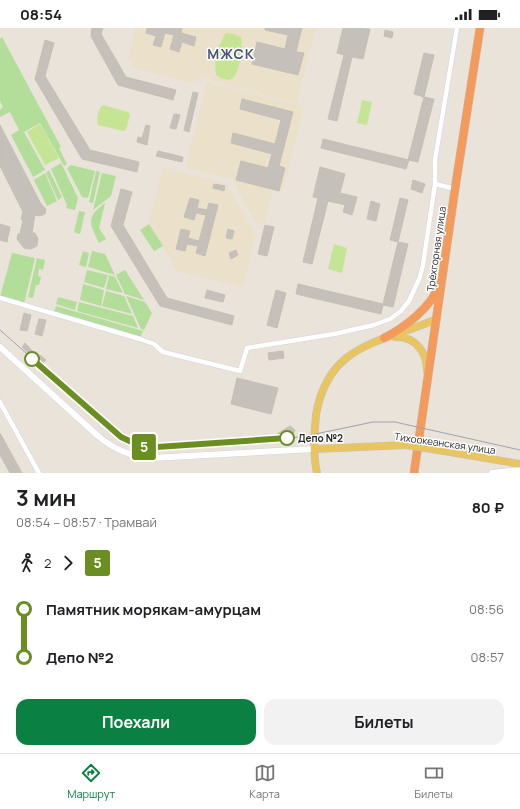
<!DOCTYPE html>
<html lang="ru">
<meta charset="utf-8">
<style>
:root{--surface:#fff;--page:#f2f2f2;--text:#202124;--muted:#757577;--line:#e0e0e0;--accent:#0b8043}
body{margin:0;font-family:Manrope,sans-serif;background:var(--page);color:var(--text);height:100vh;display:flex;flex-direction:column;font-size:15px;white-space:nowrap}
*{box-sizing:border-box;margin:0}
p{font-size:13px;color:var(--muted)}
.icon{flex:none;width:22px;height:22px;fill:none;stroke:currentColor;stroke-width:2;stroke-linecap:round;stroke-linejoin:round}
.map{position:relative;height:445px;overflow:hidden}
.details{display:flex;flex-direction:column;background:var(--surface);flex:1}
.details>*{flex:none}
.badge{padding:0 8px;border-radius:3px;font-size:14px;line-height:26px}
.map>.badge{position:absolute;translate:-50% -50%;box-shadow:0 0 0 2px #fff}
.legs{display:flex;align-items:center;gap:6px;height:44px;padding:0 16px;font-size:13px}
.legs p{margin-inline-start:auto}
.head{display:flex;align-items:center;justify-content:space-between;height:68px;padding:0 16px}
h1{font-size:22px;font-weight:700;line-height:30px}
.cta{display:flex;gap:8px;margin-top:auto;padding:8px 16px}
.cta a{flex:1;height:46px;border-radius:12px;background:var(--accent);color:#fff;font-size:16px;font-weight:700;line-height:46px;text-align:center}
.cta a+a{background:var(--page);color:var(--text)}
ul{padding:0 16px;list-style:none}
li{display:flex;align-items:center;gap:14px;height:48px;font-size:15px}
li i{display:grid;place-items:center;width:6px;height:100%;margin:0 5px;background:currentColor}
li i::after{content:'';width:10px;height:10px;margin:-5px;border:3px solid;border-radius:50%;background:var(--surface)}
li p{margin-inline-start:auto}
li:first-child i{background:linear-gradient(#0000 50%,currentColor 0)}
li:last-child i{background:linear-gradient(currentColor 50%,#0000 0)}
.status{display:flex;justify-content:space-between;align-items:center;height:28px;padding:0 20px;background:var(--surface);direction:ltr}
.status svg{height:11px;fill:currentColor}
.tab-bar{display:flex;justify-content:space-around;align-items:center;height:56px;border-top:1px solid var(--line);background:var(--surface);font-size:11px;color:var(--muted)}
.tab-bar a{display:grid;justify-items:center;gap:2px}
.tab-bar .current{color:var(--accent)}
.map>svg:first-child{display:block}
.education{fill:#ebe0ca}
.green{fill:#b2de99}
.pitch{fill:#c5e595}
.building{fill:#c5c0ba;stroke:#c5bfb4}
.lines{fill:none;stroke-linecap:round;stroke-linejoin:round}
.street-casing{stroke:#d0d3e0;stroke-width:5.5}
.secondary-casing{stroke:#d0d3e0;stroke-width:7}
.primary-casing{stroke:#c3c3c3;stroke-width:8}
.highway-casing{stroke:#c3c3c3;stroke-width:9}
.street{stroke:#fff;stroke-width:4.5}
.secondary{stroke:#fff;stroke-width:6}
.primary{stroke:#e8c561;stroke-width:7}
.highway{stroke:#f49a5b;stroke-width:8}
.tram{stroke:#9ea1b1;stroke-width:1}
.primary-bridge-casing{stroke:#c3c3c3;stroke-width:8;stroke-linecap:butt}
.primary-bridge{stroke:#e8c561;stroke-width:7}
.line-1-casing{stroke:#fff;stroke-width:9}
.line-1{stroke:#6b8e23;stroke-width:6}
.stop-1-dot{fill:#fff;stroke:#6b8e23;stroke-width:2}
.labels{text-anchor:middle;stroke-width:3;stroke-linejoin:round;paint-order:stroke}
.street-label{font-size:10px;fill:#282828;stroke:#fff}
.stop-label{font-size:10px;font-weight:bold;fill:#282828;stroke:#fff;text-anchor:start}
.district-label{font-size:14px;font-weight:bold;letter-spacing:1px;fill:#4b5476;stroke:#fff}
</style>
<div class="status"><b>08:54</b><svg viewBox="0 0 49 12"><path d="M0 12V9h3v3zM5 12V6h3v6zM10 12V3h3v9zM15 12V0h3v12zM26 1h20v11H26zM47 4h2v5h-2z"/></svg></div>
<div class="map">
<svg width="520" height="445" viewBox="0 0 520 445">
<rect width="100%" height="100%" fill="#eae3da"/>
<!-- education -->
<g class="education">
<path d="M 136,0 L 223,0 L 211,47 L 190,55 L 135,40 L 128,29 Z"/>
<path d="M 224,0 L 316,0 L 297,75 L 210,53 Z"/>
<path d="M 207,54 L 304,78 L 282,165 L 273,163 L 264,196 L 254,193 L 232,151 L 185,140 Z"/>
<path d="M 163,139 L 227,156 L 256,207 L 243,259 L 177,243 L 149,194 Z"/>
</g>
<!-- green -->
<g class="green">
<path d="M 2,9 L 61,119 L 59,120 L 67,136 L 64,138 L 40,95 L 24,104 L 45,142 L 33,149 L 11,107 L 19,102 L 10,84 L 0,89 L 0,82 L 3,79 L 0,73 L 0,11 Z"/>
<path d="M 61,135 L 78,170 L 75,182 L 66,180 L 67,177 L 51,141 Z"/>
<path d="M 71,137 L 95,143 L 88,170 L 82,169 L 67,140 Z"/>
<path d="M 49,142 L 62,169 L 58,172 L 46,145 Z"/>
<path d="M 96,143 L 100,144 L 93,175 L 89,174 Z"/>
<path d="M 45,145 L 57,173 L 47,178 L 34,152 Z"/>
<path d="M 102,145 L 116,148 L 111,168 L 93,182 Z"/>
<path d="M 105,175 L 99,200 L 106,211 L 99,215 C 90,195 85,190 105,175 Z"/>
<path d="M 79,183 L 85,184 L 80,206 L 74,204 Z"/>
<path d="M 149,196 L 163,218 L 154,223 L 140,202 Z"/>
<path d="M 83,223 L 89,225 L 86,239 L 79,237 Z"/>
<path d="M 92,223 L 105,226 L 115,247 L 88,239 Z"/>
<path d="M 12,225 L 35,230 L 24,276 L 0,269 Z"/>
<path d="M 37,230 L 45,232 L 43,242 L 39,241 L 38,248 L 41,249 L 39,257 L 36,257 L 33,270 L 28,269 Z"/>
<path d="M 87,242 L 108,247 L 104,260 L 84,254 Z"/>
<path d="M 125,242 L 144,272 L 125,266 L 116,247 Z"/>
<path d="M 109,247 L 115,249 L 123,265 L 106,261 Z"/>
<path d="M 83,256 L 104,262 L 101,278 L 80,272 Z"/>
<path d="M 106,263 L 124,268 L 132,286 L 102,278 Z"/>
<path d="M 126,268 L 145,274 L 152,285 L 144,302 L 141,301 Z"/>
<path d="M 58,269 L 77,274 L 75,282 L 56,276 Z"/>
<path d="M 79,274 L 133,288 L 138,300 L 77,283 Z"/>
<path d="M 56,278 L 143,303 L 140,310 L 54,285 Z"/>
</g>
<!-- pitch -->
<g class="pitch">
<path d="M 226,5 L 234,6 L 241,9 C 243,18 240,47 231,51 C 226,53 221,50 217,48 C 212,36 219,15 226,5 Z"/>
<path d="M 362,72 L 372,74 L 367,97 L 357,95 Z"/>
<path d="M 103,77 L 128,84 L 130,87 L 126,102 L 123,103 L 98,97 C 96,91 98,81 103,77 Z"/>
<path d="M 40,96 L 59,130 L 45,137 L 27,104 Z"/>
<path d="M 334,216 L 347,220 L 342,245 L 328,241 Z"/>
</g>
<!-- building -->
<g class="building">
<path d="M 92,0 L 103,0 L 101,6 L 126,49 L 176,62 L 173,72 L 118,57 L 93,12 L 91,8 Z"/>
<path d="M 147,0 L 182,0 L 181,5 L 196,9 L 194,18 L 182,14 L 179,24 L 170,21 L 174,7 L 165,5 L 161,19 L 153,17 L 156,8 L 146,5 Z"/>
<path d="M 265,0 L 302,0 L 296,24 L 304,25 L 298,47 L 252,36 L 257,14 L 285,21 L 288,7 L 265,2 Z"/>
<path d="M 343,0 L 370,1 L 363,31 L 352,29 L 337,93 L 328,91 L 344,27 L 337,25 Z"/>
<path d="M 385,2 L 393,4 L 392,10 L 384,8 Z"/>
<path d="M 45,12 L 54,15 L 45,48 L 90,122 L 139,134 L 137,144 L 82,131 L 35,51 Z"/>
<path d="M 424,25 L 434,27 L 424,69 L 414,66 Z"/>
<path d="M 193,64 L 198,65 L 189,104 L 184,102 Z"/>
<path d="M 424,69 L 434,71 L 418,134 L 408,132 Z"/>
<path d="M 242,71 L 293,84 L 279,138 L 285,140 L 279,163 L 236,152 L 241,133 L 268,140 L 272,126 L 231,115 L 233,105 L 275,116 L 281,92 L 240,81 Z"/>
<path d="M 174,86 L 180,87 L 176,101 L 170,100 Z"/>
<path d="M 0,97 L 41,176 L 46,181 L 45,186 L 40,188 L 35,187 L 32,205 L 35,205 L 38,211 L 37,218 L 31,221 L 24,220 L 17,211 L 18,206 L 20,206 L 23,192 L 21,191 L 23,184 L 0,138 Z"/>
<path d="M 146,97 L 150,98 L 147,117 L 137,114 L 138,109 L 142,110 Z"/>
<path d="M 323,111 L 409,132 L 406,141 L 321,120 Z"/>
<path d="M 158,123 L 183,129 L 182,134 L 156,128 Z"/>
<path d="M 320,139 L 345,146 L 340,165 L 357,169 L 352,187 L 343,184 L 345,177 L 328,173 L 312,236 L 303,234 L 318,170 L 313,169 Z"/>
<path d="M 413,152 L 425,156 L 422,165 L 411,161 Z"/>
<path d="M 214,156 L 225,158 L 224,163 L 213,160 Z"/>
<path d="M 121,161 L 132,164 L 123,197 L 167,270 L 234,288 L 232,297 L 160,278 L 111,198 Z"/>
<path d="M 190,170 L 199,172 L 197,180 L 207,182 L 209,175 L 218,177 L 205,228 L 196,225 L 198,218 L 187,216 L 185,223 L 176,221 L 181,201 L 190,203 L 188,210 L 199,213 L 206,187 L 196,185 L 194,192 L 184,189 Z"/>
<path d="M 400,170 L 408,172 L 398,214 L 390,212 Z"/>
<path d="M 371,173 L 380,176 L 376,193 L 367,191 Z"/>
<path d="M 0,196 L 10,199 L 7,214 L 0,212 Z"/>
<path d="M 265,197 L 274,199 L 267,228 L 258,226 Z"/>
<path d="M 228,201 L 234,203 L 232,211 L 226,210 Z"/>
<path d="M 398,214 L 408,216 L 393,279 L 383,277 L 381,286 L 296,266 L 298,256 L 383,276 Z"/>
<path d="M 236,222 L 238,227 L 231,231 L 229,225 Z"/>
<path d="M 207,262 L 225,267 L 223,274 L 205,270 Z"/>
<path d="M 276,262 L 286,265 L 277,300 L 267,297 Z"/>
<path d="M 24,285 L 31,287 L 27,303 L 20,302 Z"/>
<path d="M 39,291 L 46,292 L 42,308 L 35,306 Z"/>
<path d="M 25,315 L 38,329 L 40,327 L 46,332 L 41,337 L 22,319 Z"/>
<path d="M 283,323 L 284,330 L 269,332 L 268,325 Z"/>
<path d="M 237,350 L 278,360 L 271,386 L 231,376 Z"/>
<path d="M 290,398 L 295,402 L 293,407 L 281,407 L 277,406 Z"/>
<path d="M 0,405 L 22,445 L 10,445 L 0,427 Z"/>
</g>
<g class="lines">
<defs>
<g id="street">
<path d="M 435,156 L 455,161"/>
<path d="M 0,270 L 140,311 L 154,316 L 163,324 L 240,343 L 247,320 L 334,306 L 374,297 L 390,291 L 401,283 L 409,273 L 420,249 L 423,237 L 435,156 L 435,132 L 457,0"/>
<path d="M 0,374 L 39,445"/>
</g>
<g id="secondary">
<path d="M 0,319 L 98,408 C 115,422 130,428 152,430 L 315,421"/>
<path d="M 492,445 L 520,442"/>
</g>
<g id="primary">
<path d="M 395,309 C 415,308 427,324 427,343"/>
<path d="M 315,421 L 406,417"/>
<path d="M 444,423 L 520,436"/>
<path d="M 317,445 C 313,427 314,405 316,387 C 328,315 381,315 437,291"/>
</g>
<g id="highway">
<path d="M 384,310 C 404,300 432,279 439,257"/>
<path d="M 414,445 L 455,161 L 480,0"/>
</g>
</defs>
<!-- street casing -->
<use href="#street" class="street-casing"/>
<!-- secondary casing -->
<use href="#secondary" class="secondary-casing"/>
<!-- primary casing -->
<use href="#primary" class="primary-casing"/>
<!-- highway casing -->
<use href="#highway" class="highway-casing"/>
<!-- street -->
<use href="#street" class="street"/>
<!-- secondary -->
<use href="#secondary" class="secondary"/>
<!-- primary -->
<use href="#primary" class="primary"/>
<!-- highway -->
<use href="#highway" class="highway"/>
<!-- tram -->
<path class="tram" d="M 0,302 L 121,409 L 147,419 L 301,409 L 373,394 L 395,394 L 520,422"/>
<defs>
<path id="primary-bridge" d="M 406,417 L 444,423"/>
</defs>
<!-- primary-bridge casing -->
<use href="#primary-bridge" class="primary-bridge-casing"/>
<!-- primary-bridge -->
<use href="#primary-bridge" class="primary-bridge"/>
</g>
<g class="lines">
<defs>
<path id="line-1" d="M 32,331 L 121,409 L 138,417 L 157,419 L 287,410"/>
</defs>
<!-- line-1 casing -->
<use href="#line-1" class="line-1-casing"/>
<!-- line-1 -->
<use href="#line-1" class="line-1"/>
</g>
<!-- markers -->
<g class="stop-1-dot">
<circle cx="32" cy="331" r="7"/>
<circle cx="287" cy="410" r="7"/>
</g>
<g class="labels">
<!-- street labels -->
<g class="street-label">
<text transform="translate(436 221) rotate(-82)" y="4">Трёхгорная улица</text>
<text transform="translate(445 415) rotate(8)" y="4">Тихоокеанская улица</text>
</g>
<!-- stop labels -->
<g class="stop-label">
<text x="298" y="414">Депо №2</text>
</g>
<!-- district labels -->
<g class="district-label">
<text x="231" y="31">МЖСК</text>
</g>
</g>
</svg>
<b class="badge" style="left:144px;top:419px;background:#6b8e23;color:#fff">5</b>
</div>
<section class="details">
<div class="head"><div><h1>3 мин</h1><p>08:54 – 08:57 · Трамвай</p></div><b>80 ₽</b></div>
<div class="legs"><svg class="icon" aria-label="walk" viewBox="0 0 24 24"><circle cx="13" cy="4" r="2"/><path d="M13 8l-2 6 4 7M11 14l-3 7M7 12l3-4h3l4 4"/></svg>2<svg class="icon" aria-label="forward" viewBox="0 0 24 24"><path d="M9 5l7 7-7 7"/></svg><b class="badge" style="background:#6b8e23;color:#fff">5</b></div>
<ul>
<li><i style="color:#6b8e23"></i><b>Памятник морякам-амурцам</b><p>08:56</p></li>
<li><i style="color:#6b8e23"></i><b>Депо №2</b><p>08:57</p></li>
</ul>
<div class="cta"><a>Поехали</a><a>Билеты</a></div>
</section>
<nav class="tab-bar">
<a class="current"><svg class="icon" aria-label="directions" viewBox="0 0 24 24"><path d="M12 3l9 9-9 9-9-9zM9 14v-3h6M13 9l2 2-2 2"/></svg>Маршрут</a>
<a><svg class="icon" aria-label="map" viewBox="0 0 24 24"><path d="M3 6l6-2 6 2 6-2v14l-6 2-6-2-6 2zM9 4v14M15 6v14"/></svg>Карта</a>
<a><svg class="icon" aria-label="tickets" viewBox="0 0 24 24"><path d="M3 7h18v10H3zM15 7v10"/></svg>Билеты</a>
</nav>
